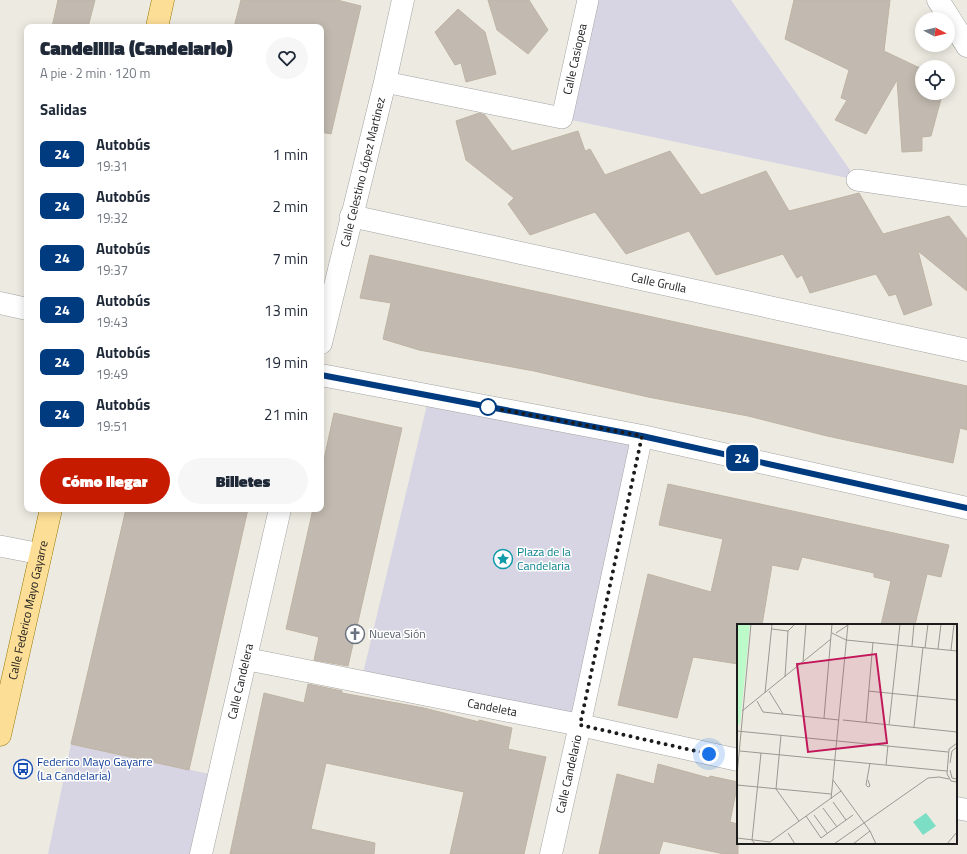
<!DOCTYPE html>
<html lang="es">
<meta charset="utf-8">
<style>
:root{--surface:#fff;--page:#f6f6f7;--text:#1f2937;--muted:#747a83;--accent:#c71b00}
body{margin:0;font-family:"Titillium Web",sans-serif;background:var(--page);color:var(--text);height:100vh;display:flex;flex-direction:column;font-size:15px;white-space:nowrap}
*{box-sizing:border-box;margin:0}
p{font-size:13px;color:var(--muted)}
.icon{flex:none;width:22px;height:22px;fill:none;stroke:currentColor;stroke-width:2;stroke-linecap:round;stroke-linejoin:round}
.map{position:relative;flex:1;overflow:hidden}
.sheet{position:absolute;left:24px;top:24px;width:300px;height:488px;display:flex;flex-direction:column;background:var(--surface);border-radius:8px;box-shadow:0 2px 10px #0003}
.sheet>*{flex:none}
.badge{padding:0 8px;border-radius:6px;font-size:14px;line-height:26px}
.needle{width:26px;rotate:97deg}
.fabs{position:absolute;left:915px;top:12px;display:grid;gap:8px}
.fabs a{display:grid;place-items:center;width:40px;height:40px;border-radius:50%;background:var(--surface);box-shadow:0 2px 10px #0003;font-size:20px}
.you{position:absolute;width:20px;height:20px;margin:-10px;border:3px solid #fff;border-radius:50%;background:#1a73e8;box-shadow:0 0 0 6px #1a73e833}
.map>.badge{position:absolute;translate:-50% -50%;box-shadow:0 0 0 2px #fff}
h2{padding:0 16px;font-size:15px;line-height:36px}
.round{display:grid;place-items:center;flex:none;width:42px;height:42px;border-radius:21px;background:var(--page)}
.head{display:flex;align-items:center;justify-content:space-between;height:68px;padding:0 16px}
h1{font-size:19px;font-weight:800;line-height:30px}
.button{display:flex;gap:8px;margin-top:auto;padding:8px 16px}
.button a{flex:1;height:46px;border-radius:24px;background:var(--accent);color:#fff;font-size:16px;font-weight:800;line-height:46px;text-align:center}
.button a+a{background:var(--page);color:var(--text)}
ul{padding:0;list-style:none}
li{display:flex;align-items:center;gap:12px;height:52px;padding:0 16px}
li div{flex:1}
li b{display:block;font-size:15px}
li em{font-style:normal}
li .badge{min-width:44px;font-weight:700;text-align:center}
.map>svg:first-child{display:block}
.plaza{fill:#d7d5e3}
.building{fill:#c2bab0;stroke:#bfb3a3}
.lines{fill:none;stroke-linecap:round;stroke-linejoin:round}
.pedestrian-casing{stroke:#a3a3a3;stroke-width:22}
.minor-casing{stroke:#a3a3a3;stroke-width:23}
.primary-casing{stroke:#937600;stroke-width:23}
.pedestrian{stroke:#fff;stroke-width:21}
.minor{stroke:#fff;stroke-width:22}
.primary{stroke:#fdde97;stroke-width:22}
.line-casing{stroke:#fff;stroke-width:9}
.line{stroke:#003b80;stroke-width:6}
.walk{stroke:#1c1c1c;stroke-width:4;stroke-dasharray:0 7.2}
.stop-dot{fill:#fff;stroke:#003b80;stroke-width:2}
.labels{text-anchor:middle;stroke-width:3;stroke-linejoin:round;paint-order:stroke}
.street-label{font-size:12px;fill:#1c1c1c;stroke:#fff}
.culture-label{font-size:12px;fill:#0d838f;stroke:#fff;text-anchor:start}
.worship-label{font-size:12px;fill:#5b616d;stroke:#fff;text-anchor:start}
.transit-label{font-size:12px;fill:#164399;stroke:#fff;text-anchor:start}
.inset-road{fill:none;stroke:#999892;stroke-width:1}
.view{fill:#c2185b;fill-opacity:0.15;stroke:#c2185b;stroke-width:2}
.inset-edge{fill:none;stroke:#1c1c1c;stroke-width:2}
</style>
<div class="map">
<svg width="967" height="854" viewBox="0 0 967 854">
<rect width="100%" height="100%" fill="#edebe1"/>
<!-- plaza -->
<g class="plaza">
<path d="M 588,0 L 731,0 L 857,180 L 562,118 Z"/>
<path d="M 429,396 L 642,436 L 580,725 L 361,682 Z"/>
<path d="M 71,744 L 219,776 L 201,854 L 48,854 Z"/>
</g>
<!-- building -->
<g class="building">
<path d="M 58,0 L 95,0 L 88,27 L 52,27 Z"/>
<path d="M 241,0 L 337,0 L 361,6 L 331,134 L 321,132 L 321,27 L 234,27 Z"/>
<path d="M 488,0 L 529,0 L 548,30 L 528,54 L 497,30 Z"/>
<path d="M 794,0 L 890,0 L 884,51 L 922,69 L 922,93 L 938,93 L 936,98 L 941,99 L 931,136 L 922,137 L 922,151 L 902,152 L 897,80 L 866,134 L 835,120 L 847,100 L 841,98 L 849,70 L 785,39 Z"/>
<path d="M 458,9 L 485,32 L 496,74 L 466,82 L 461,63 L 455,65 L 435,32 Z"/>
<path d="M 479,113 L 485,115 L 512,151 L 578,131 L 585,151 L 590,149 L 605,175 L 670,151 L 701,195 L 766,171 L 789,211 L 859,193 L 883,234 L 949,216 L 967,239 L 967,291 L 918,251 L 932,305 L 904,315 L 896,294 L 889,296 L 876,274 L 810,293 L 802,275 L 797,278 L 783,254 L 716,275 L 689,231 L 626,254 L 595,212 L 530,235 L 508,204 L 514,198 L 466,160 L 456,121 Z"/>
<path d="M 370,255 L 967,386 L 967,430 L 960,428 L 953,463 L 827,436 L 748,416 L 648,397 L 534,371 L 419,350 L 383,339 L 391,303 L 360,298 Z"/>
<path d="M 334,413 L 402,428 L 348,666 L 314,660 L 319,637 L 286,629 L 313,509 L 321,509 L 321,473 Z"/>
<path d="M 668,484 L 949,545 L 941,577 L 927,574 L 915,625 L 881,625 L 891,581 L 874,577 L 874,573 L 802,557 L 798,570 L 772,565 L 762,625 L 738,625 L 738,664 L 693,657 L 677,718 L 618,705 L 648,574 L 711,592 L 723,539 L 659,525 Z"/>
<path d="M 126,509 L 248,509 L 189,770 L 71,744 Z"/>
<path d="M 308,684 L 342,691 L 342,693 L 424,708 L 479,722 L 479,720 L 512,728 L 508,749 L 546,757 L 524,854 L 450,854 L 464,792 L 326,763 L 311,829 L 375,843 L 374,854 L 230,854 L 264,693 L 304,703 Z"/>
<path d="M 658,764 L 709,778 L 710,776 L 738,782 L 730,822 L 738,824 L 738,854 L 724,854 L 663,841 L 659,854 L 599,854 L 617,774 L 654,784 Z"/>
</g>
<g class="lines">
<defs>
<g id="pedestrian">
<path id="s1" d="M 385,82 L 562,118 L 588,0"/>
<path d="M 857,180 L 967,196"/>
<path d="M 0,546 L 41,554"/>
<path d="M 580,725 L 642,436"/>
</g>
<g id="minor">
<path d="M 938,0 L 967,46"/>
<path id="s2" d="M 351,216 L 967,350"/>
<path d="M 0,303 L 27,309"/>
<path id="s3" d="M 321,343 L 385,82 L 403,0"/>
<path d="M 321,375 L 642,436 L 967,508"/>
<path id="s4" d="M 246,659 L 580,725 L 738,760"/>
<path d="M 956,808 L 967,810"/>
<path id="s5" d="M 201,854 L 280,509"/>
<path id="s6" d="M 551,854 L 580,725"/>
</g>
<g id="primary">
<path d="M 157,27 L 163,0"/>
<path id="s7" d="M 0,735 L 51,509"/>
</g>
</defs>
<!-- pedestrian casing -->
<use href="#pedestrian" class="pedestrian-casing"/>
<!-- minor casing -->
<use href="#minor" class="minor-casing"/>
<!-- primary casing -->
<use href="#primary" class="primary-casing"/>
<!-- pedestrian -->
<use href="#pedestrian" class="pedestrian"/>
<!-- minor -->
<use href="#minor" class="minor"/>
<!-- primary -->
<use href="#primary" class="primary"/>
</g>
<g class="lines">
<defs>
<path id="line" d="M 321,375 L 642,436 L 967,508"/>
</defs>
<!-- line casing -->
<use href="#line" class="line-casing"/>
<!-- line -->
<use href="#line" class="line"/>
<!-- walk -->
<path class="walk" d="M 488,407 L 642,436 L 580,725 L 709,754"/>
</g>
<!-- icons -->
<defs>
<symbol id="sight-ring" viewBox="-11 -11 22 22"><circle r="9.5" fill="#fff" stroke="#0f9aa8" stroke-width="1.5"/><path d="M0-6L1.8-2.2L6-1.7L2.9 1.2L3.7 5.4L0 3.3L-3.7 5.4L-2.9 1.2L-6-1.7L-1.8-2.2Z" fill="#0f9aa8"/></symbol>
<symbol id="church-ring" viewBox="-11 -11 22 22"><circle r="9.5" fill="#fff" stroke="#6b7280" stroke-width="1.5"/><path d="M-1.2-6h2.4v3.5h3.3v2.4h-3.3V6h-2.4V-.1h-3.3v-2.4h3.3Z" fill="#6b7280"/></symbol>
<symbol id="bus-ring" viewBox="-11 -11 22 22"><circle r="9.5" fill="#fff" stroke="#1a4fb4" stroke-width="1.5"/><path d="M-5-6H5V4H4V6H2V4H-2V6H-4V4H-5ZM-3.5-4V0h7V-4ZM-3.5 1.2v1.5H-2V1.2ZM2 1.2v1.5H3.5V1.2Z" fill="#1a4fb4"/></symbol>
</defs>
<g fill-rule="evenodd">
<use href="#sight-ring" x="492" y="548" width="22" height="22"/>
<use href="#church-ring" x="344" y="623" width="22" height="22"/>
<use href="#bus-ring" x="12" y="758" width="22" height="22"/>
</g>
<!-- markers -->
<circle class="stop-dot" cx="488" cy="407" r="8"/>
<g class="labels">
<!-- street labels -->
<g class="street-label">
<text dy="4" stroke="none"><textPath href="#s1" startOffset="241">Calle Casiopea</textPath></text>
<text dy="4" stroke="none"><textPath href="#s3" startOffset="176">Calle Celestino López Martinez</textPath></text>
<text dy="4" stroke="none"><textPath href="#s2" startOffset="315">Calle Grulla</textPath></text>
<text dy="4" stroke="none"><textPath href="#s7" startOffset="128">Calle Federico Mayo Gayarre</textPath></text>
<text dy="4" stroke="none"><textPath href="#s5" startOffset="177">Calle Candelera</textPath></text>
<text dy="4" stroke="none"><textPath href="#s4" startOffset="251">Candeleta</textPath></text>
<text dy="4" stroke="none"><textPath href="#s6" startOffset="82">Calle Candelario</textPath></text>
</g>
<!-- culture labels -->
<g class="culture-label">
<text x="517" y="556">Plaza de la<tspan x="517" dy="14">Candelaria</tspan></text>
</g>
<!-- worship labels -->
<g class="worship-label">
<text x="369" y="638">Nueva Sión</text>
</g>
<!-- transit labels -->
<g class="transit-label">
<text x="37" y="766">Federico Mayo Gayarre<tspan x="37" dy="14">(La Candelaria)</tspan></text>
</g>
</g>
<!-- overview -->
<g transform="translate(737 624)">
<rect width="220" height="220" fill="#edebe1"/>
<path d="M 0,0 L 13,0 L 3,100 L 0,101 Z" fill="#bcfac9"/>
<path d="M 189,189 L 199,202 L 186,211 L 176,198 Z" fill="#7ddec6"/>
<path class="inset-road" d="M 35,5 L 51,7M 95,9 L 109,16M 99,9 L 111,1M 109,16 L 220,27M 175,22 L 177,0M 188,24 L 191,0M 201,25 L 204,0M 214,26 L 217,0M 66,38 L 69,0M 48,53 L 51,7 L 58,0M 32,67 L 46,90M 131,67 L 220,76M 28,69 L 35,0M 20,77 L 26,88 L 102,96M 5,87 L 94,15M 87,94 L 95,0M 106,96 L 220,108M 129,99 L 136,18M 152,101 L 163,0M 177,103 L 186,23M 0,107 L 211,128M 44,111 L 39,165 L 62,197M 220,119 L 212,125 L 210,150 L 214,157 L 220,158M 3,127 L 210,147M 213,139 L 215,127 L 220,123M 149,141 L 151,121M 213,146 L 215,154 L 220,155M 0,152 L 14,0M 96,156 L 133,207 L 139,220M 131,156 L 133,162 L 131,163 L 129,161 L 133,139M 0,161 L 94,170M 94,175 L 111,0M 96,178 L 109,196M 86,184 L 100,203M 77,191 L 90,209M 69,192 L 84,214 L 116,191M 51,209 L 58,220M 0,214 L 33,218 L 104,167M 18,220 L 15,216 L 24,129M 97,220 L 191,154 L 202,153 L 212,155M 116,220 L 133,207M 210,220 L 220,208"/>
<path class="view" d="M 139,30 L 150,119 L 71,128 L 60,40 Z"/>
<rect width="220" height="220" class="inset-edge"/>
</g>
</svg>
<div class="fabs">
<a><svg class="needle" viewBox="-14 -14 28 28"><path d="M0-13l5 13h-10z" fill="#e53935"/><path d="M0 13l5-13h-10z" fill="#747a83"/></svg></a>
<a><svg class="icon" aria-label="locate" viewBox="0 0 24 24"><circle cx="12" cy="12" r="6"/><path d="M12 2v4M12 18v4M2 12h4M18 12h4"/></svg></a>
</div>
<div class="you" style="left:709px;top:754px"></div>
<b class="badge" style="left:742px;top:458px;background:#003b80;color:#fff">24</b>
<section class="sheet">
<div class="head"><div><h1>Candelilla (Candelario)</h1><p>A pie · 2 min · 120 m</p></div><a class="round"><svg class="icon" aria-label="heart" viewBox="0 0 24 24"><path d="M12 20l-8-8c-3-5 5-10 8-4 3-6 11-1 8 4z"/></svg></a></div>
<h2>Salidas</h2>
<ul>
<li><span class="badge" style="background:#003b80;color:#fff">24</span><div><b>Autobús</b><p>19:31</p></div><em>1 min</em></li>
<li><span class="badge" style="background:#003b80;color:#fff">24</span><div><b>Autobús</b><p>19:32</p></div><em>2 min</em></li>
<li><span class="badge" style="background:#003b80;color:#fff">24</span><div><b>Autobús</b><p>19:37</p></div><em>7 min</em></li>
<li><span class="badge" style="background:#003b80;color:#fff">24</span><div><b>Autobús</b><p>19:43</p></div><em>13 min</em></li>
<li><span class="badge" style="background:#003b80;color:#fff">24</span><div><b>Autobús</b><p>19:49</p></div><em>19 min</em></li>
<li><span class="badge" style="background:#003b80;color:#fff">24</span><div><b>Autobús</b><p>19:51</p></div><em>21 min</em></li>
</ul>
<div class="button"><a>Cómo llegar</a><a>Billetes</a></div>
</section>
</div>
